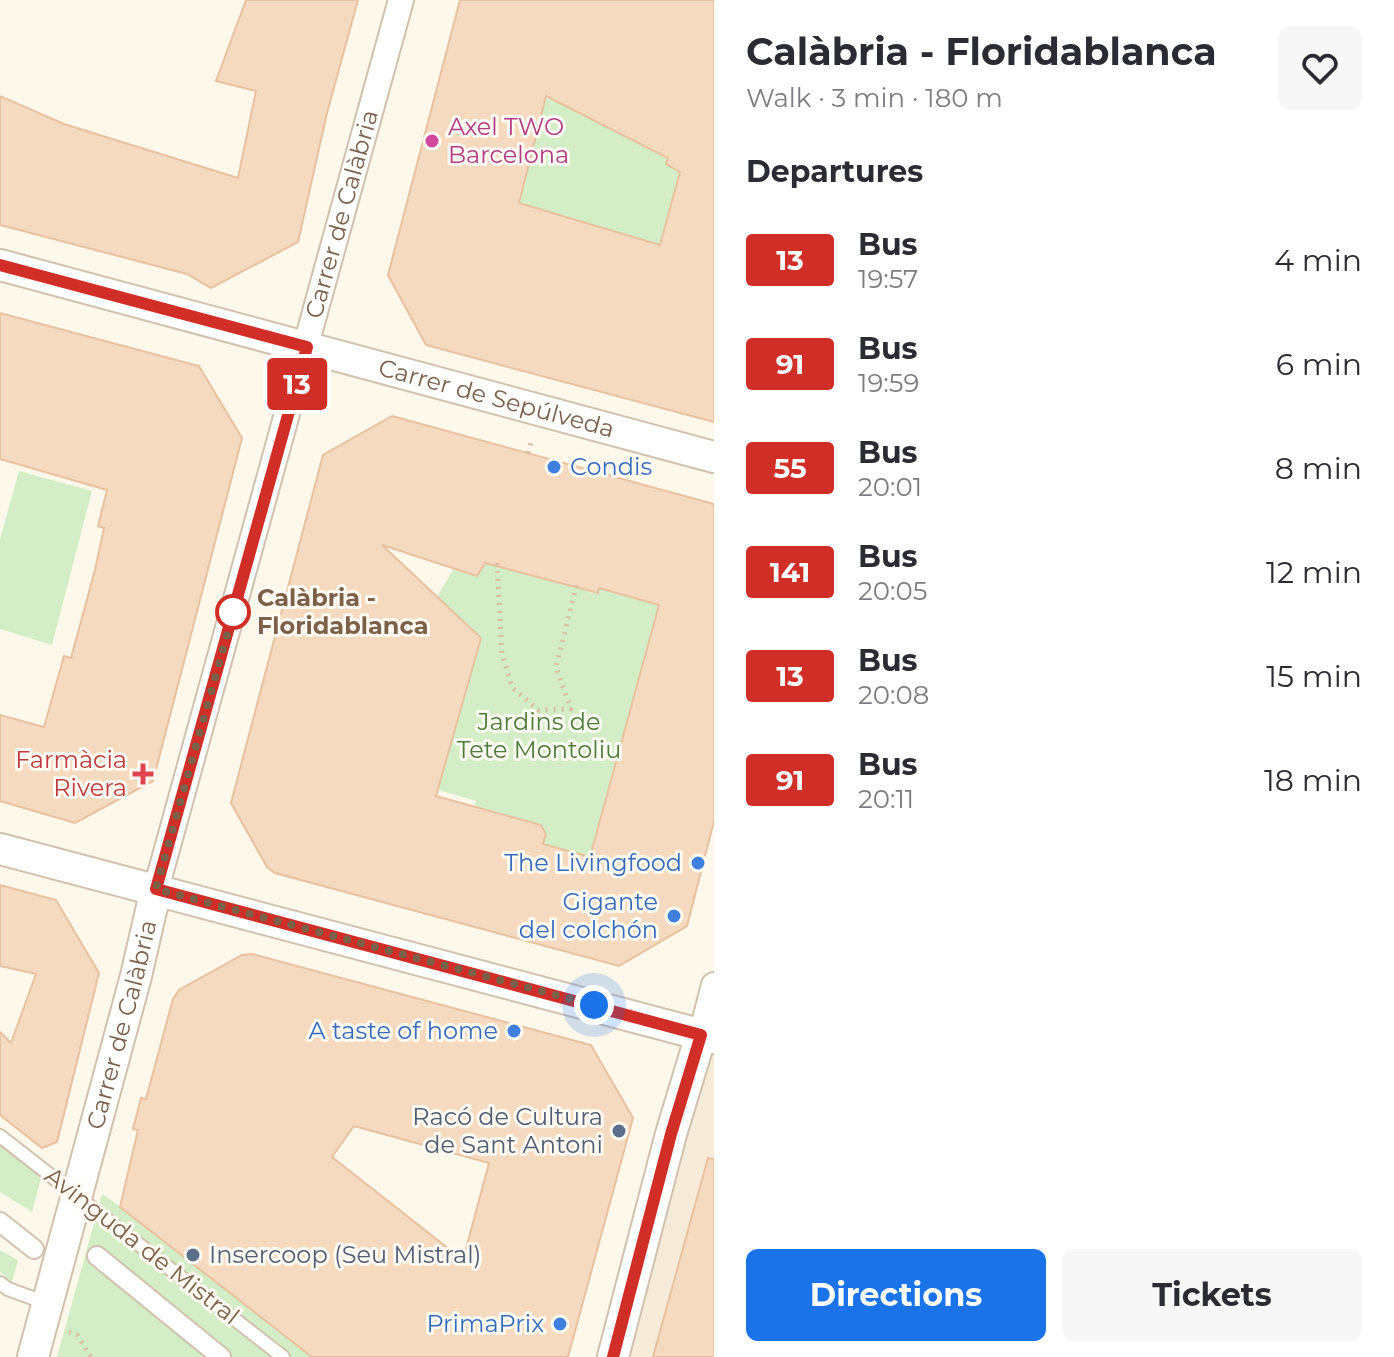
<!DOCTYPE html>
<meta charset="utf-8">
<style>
:root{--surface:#fff;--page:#f7f7f7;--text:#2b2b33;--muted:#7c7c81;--accent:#1a73e8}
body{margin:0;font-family:Montserrat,sans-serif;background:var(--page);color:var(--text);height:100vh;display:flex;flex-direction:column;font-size:30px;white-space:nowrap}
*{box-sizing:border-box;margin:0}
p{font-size:26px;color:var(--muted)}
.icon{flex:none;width:44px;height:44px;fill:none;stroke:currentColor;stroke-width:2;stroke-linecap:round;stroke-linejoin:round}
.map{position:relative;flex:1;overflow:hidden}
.sheet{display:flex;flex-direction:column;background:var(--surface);width:680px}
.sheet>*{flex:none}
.badge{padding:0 16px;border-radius:6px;font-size:28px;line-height:52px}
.you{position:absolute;width:40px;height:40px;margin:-20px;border:6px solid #fff;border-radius:50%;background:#1a73e8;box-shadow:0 0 0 12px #1a73e833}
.map>.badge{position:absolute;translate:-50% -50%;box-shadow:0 0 0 4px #fff}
h2{padding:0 32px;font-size:30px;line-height:72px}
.round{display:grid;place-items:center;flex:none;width:84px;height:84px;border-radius:12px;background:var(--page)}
.summary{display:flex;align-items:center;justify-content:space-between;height:136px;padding:0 32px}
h1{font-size:38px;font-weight:700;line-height:60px}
.action{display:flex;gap:16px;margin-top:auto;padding:16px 32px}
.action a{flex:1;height:92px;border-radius:12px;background:var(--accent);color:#fff;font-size:32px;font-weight:700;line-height:92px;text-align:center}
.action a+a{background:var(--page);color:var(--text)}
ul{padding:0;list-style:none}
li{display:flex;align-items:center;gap:24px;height:104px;padding:0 32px}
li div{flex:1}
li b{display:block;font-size:30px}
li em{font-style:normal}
li .badge{min-width:88px;font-weight:700;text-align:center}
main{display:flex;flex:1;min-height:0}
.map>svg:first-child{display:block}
.residential{fill:#f6ebd8}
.green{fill:#d3eec6}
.building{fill:#f5dac0;stroke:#e9c19f;stroke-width:2;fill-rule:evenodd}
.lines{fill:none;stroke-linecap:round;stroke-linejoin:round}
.service-casing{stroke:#d2c1ae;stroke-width:16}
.pedestrian-casing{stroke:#d2c1ae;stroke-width:22}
.minor-casing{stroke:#d2c1ae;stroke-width:28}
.tertiary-casing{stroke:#d2c1ae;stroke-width:34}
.path{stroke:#dbbda2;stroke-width:5;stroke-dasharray:2 6;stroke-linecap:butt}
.service{stroke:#fff;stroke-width:12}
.pedestrian{stroke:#fff;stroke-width:18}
.minor{stroke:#fff;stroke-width:24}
.tertiary{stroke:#fff;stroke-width:30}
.line-casing{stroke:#fff;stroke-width:18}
.line{stroke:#d02e26;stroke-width:12}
.walk{stroke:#7c604a;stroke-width:8;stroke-dasharray:0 14.4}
.hotel-dot{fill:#d1479c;stroke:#fffbf2;stroke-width:3}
.shop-dot{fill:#3f7fe0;stroke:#fffbf2;stroke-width:3}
.stop-dot{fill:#fff;stroke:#d02e26;stroke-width:4}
.health-dot{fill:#e0444e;stroke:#fffbf2;stroke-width:3}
.service-dot{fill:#5c6f8a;stroke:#fffbf2;stroke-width:3}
.labels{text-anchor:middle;stroke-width:6;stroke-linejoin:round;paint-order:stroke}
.hotel-label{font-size:24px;fill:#b23c85;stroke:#fffbf2;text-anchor:start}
.street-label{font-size:24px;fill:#7c604a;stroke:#fffbf2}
.shop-label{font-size:24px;fill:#366cbe;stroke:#fffbf2;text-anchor:end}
.stop-label{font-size:24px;font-weight:bold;fill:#7c604a;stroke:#fffbf2;text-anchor:start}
.park-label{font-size:24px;fill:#4c7c3e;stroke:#fffbf2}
.health-label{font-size:24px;fill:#be3a42;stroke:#fffbf2;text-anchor:end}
.service-label{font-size:24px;fill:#4e5e75;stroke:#fffbf2;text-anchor:end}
</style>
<main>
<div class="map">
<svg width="714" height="1357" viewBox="0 0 714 1357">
<rect width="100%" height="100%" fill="#fef8ea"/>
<!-- residential -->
<path class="residential" d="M 714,985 L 714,1357 L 613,1357 Z"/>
<!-- green -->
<g class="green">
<path d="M 441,72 L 556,101 L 668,158 L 666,165 L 680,172 L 660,245 L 519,203 L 536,133 L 431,109 Z"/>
<path d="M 19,471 L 92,491 L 52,645 L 0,629 L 0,539 Z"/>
<path d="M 486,561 L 569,585 L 586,586 L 585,591 L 597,594 L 599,588 L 659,604 L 590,857 L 543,844 L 546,834 L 541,825 L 473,813 L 476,801 L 438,790 L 481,638 L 437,597 L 454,568 L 477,576 Z"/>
<path d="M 0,1142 L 42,1175 L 32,1212 L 0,1192 Z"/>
<path d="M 102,1194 L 110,1199 L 312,1357 L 57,1357 Z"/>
<path d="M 0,1250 L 18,1260 L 12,1282 L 0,1272 Z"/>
</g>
<!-- building -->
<g class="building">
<path d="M 246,0 L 358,0 L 327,113 L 298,242 L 211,288 L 187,274 L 0,225 L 0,96 L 64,124 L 238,178 L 256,91 L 216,81 Z"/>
<path d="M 460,0 L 714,0 L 714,422 L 426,345 L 388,275 ZM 546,96 L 668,158 L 666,164 L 680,172 L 660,245 L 519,203 Z"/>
<path d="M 0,313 L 199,366 L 242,438 L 153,781 L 75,823 L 0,801 L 0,715 L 44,727 L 64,656 L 71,658 L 95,570 L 104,528 L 98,526 L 107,490 L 0,459 Z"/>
<path d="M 392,416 L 714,504 L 714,821 L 687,926 L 619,966 L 275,873 L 267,867 L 231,803 L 323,455 ZM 382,545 L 477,576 L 485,563 L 598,593 L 599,588 L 659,605 L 590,857 L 543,844 L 546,834 L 541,825 L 436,796 L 481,638 Z"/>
<path d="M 0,885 L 56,900 L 99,973 L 57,1142 L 42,1148 L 0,1115 L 0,1032 L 11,1043 L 36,974 L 0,966 Z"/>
<path d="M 252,954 L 591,1045 L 633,1118 L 568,1357 L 312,1357 L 120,1207 L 138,1130 L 133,1129 L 141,1098 L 146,1099 L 173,999 L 179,990 L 242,955 ZM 354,1126 L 489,1163 L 463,1260 L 332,1157 Z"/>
<path d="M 708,1158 L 714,1159 L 714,1357 L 653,1357 Z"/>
</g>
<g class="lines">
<defs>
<g id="service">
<path d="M 0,1136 L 283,1357"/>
<path d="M 0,1283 L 8,1289 L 46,1303"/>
</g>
<g id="pedestrian">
<path d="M 0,1222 L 34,1249"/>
<path d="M 97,1256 L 221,1357"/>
</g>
<g id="minor">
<path id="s1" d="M 156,889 L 401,0"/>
<path d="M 701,1035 L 714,985"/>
</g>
<g id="tertiary">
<path id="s2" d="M 0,265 L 714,457"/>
<path d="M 0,849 L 714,1038"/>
<path id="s3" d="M 33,1357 L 136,976 L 156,889"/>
<path d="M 613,1357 L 671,1134 L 701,1035"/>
</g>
</defs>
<!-- service casing -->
<use href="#service" class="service-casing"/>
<!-- pedestrian casing -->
<use href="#pedestrian" class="pedestrian-casing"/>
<!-- minor casing -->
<use href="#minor" class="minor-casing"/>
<!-- tertiary casing -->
<use href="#tertiary" class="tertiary-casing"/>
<!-- path -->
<g class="path">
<path d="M 528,453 L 532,439"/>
<path d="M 608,475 L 612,466"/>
<path d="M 497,563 L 502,654 L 512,687 L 538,710 L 571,709 L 556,667 L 577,583"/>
<path d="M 69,1332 L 77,1335 L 91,1357"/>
</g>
<!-- service -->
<use href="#service" class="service"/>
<!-- pedestrian -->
<use href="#pedestrian" class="pedestrian"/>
<!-- minor -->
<use href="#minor" class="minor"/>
<!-- tertiary -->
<use href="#tertiary" class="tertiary"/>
</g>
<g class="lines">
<defs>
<path id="line" d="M 0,265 L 307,347 L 156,889 L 701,1035 L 671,1134 L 613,1357"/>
</defs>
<!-- line casing -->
<use href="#line" class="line-casing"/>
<!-- line -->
<use href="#line" class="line"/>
<!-- walk -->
<path class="walk" d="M 233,612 L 234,610 L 156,889 L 594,1005"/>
</g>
<!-- markers -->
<circle class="hotel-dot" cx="432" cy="141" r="8"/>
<g class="shop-dot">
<circle cx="554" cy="467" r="8"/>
<circle cx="698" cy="863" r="8"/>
<circle cx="674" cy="916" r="8"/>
<circle cx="514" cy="1031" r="8"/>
<circle cx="560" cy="1324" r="8"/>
</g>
<circle class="stop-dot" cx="233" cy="612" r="16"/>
<path class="health-dot" d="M139 762h8v8h8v8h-8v8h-8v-8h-8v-8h8z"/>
<g class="service-dot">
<circle cx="619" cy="1131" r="8"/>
<circle cx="193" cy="1255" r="8"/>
</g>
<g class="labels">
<!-- hotel labels -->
<g class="hotel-label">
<text x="448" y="135">Axel TWO<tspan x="448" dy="28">Barcelona</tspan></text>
</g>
<!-- street labels -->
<g class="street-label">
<text dy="8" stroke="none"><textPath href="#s1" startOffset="700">Carrer de Calàbria</textPath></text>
<text dy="8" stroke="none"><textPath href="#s2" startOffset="514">Carrer de Sepúlveda</textPath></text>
<text dy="8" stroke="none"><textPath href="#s3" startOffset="344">Carrer de Calàbria</textPath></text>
<text transform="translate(142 1246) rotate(38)" y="8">Avinguda de Mistral</text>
</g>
<!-- shop labels -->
<g class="shop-label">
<text x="570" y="475" text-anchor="start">Condis</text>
<text x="682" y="871">The Livingfood</text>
<text x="658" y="910">Gigante<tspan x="658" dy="28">del colchón</tspan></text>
<text x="498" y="1039">A taste of home</text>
<text x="544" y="1332">PrimaPrix</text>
</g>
<!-- stop labels -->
<g class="stop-label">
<text x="257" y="606">Calàbria -<tspan x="257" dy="28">Floridablanca</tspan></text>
</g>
<!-- park labels -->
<g class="park-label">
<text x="539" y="730">Jardins de<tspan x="539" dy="28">Tete Montoliu</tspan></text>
</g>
<!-- health labels -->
<g class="health-label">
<text x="127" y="768">Farmàcia<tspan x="127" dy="28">Rivera</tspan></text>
</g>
<!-- service labels -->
<g class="service-label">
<text x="603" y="1125">Racó de Cultura<tspan x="603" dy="28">de Sant Antoni</tspan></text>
<text x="209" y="1263" text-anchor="start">Insercoop (Seu Mistral)</text>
</g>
</g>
</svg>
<div class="you" style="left:594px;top:1005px"></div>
<b class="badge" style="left:297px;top:384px;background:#d02e26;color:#fff">13</b>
</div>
<section class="sheet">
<div class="summary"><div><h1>Calàbria - Floridablanca</h1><p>Walk · 3 min · 180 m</p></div><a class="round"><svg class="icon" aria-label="heart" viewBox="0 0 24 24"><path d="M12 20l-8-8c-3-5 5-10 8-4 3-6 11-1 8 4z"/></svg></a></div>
<h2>Departures</h2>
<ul>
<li><span class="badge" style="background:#d02e26;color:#fff">13</span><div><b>Bus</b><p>19:57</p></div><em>4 min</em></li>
<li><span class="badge" style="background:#d02e26;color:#fff">91</span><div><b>Bus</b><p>19:59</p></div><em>6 min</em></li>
<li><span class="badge" style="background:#d02e26;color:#fff">55</span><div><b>Bus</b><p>20:01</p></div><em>8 min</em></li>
<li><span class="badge" style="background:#d02e26;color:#fff">141</span><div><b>Bus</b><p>20:05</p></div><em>12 min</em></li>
<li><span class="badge" style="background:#d02e26;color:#fff">13</span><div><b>Bus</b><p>20:08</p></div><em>15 min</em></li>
<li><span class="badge" style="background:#d02e26;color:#fff">91</span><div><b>Bus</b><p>20:11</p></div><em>18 min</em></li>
</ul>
<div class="action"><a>Directions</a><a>Tickets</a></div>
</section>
</main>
